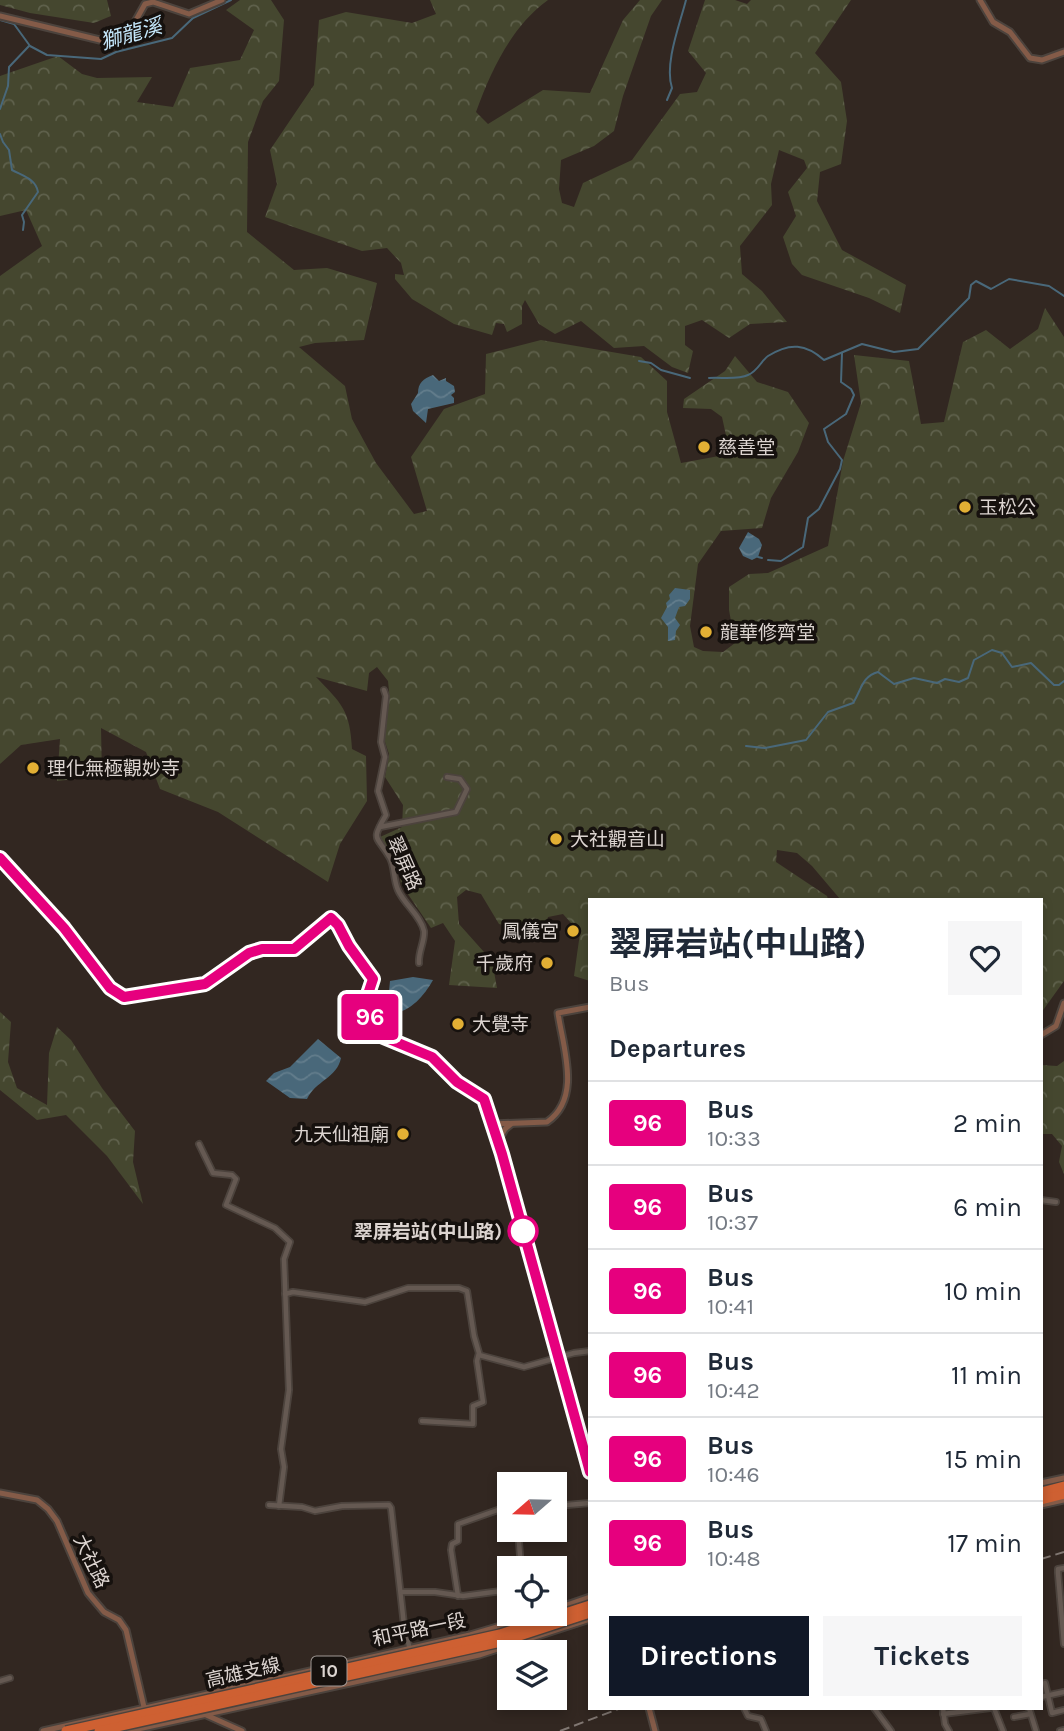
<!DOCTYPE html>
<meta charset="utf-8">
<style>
:root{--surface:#fff;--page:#f6f6f7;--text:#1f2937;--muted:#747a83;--line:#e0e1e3;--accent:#111827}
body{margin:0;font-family:Karla,"Noto Sans TC",sans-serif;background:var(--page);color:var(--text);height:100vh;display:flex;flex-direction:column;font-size:26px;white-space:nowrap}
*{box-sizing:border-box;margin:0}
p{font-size:23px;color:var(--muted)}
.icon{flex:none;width:38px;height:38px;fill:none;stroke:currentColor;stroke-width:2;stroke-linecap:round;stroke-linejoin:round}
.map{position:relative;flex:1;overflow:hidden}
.side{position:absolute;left:588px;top:898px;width:455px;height:812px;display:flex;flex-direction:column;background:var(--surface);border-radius:0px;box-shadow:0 4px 10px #0003}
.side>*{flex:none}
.badge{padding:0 14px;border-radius:5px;font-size:24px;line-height:46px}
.needle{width:46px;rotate:250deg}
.tools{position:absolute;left:497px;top:1472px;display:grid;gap:14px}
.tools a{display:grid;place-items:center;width:70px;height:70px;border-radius:0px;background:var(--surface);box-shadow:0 4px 10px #0003;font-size:35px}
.map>.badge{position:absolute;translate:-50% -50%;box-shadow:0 0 0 4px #fff}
h2{padding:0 21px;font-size:26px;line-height:63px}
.round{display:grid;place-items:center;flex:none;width:74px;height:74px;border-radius:0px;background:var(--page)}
.headline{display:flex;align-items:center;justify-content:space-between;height:119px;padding:0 21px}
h1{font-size:33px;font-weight:700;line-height:52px}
.cta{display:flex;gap:14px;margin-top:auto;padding:14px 21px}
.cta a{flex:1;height:80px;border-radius:0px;background:var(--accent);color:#fff;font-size:28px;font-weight:700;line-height:80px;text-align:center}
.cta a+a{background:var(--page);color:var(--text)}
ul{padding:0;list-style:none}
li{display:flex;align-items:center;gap:21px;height:84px;padding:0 21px;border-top:2px solid var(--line)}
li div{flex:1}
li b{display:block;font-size:26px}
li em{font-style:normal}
li .badge{min-width:77px;font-weight:700;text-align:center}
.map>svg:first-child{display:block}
.forest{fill:url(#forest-crowns)}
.water{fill:url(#water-waves)}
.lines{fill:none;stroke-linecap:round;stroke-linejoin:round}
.stream{stroke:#49687a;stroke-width:2}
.street-casing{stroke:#4c433d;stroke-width:8}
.secondary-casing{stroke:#4c433d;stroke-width:9}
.highway-casing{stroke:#4c433d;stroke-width:12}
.street{stroke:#655952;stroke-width:4.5}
.secondary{stroke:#845b48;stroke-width:5}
.highway{stroke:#ce6032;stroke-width:9}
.rail{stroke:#807772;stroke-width:2;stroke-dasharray:10 5;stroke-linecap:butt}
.highway-bridge-casing{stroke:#4c433d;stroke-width:12;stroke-linecap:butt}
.highway-bridge{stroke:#ce6032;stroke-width:9}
.line-casing{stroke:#fff;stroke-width:16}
.line{stroke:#e6007e;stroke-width:10}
.poi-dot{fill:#e2af34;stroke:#16110e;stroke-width:2.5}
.stop-dot{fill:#fff;stroke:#e6007e;stroke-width:3.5}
.labels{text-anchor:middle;stroke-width:7;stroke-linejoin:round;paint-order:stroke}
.shield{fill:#16110e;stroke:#a19a96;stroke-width:2}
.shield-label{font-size:18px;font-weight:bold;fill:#dcd4d0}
.poi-label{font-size:19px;fill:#dcd4d0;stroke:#16110e;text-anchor:start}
.street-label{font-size:19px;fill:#dcd4d0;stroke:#16110e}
.stop-label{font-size:19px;font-weight:bold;fill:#dcd4d0;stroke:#16110e;text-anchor:end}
.water-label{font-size:21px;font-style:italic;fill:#c6e9fd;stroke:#16110e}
</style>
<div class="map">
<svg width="1064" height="1731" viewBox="0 0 1064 1731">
<defs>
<pattern id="forest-crowns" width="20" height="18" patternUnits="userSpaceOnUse" patternTransform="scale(1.75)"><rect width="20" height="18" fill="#45472f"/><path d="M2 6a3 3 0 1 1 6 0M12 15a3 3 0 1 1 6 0" fill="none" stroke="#5f614c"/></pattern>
<pattern id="water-waves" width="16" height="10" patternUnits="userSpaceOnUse" patternTransform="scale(1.75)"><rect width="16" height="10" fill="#49687a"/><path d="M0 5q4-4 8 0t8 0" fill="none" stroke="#637d8c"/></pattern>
</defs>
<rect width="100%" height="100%" fill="#322721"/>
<!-- forest -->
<g class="forest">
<path d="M 0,0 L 107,0 L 111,16 L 94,23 L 30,13 L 0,5 Z"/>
<path d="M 240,0 L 271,0 L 284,20 L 279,81 L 263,101 L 248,142 L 247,232 L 294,270 L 327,268 L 377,283 L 364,340 L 315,343 L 299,347 L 345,386 L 352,419 L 376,463 L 414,514 L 427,511 L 411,457 L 444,409 L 485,394 L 486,354 L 541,340 L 641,357 L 667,381 L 667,412 L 681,463 L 730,454 L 722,417 L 711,409 L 683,408 L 684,399 L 725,371 L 735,356 L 757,382 L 788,392 L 809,423 L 798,452 L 771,498 L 762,528 L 721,531 L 698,564 L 690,626 L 694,647 L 703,651 L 723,652 L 735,643 L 729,610 L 729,587 L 749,574 L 768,573 L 828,546 L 843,461 L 861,403 L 854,355 L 909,361 L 921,424 L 944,422 L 963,342 L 986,330 L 1010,349 L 1038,329 L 1045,308 L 1064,337 L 1064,981 L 1041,1013 L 1041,900 L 840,899 L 812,866 L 797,853 L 777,850 L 776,862 L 827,896 L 828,899 L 590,900 L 590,981 L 574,976 L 580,933 L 563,914 L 548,917 L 542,936 L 499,924 L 481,894 L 466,890 L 457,897 L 459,924 L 492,961 L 497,988 L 449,985 L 455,941 L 443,923 L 431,928 L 401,884 L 398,866 L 380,837 L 402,827 L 403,805 L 385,777 L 389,754 L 384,739 L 389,691 L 388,681 L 377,667 L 369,673 L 367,691 L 316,677 C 342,704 350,710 352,749 L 366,756 L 367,801 L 340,844 L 328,882 L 218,812 L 160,789 L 146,752 L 101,728 L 102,776 L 57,781 L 60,739 L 21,745 L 0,764 L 0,276 L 42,246 L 26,210 L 0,216 L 0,76 L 58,56 L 82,74 L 97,78 L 152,77 L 137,102 L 173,107 L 190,68 L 240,60 L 254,30 L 226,10 Z"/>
<path d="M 430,0 L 548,0 C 512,26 491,70 476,112 L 488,124 L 543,90 L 590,93 L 623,20 L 640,0 L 662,0 L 651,16 L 623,96 L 614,131 L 594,146 L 561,160 L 559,189 L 562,203 L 574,207 L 583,183 L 632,160 L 680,94 L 697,92 L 706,73 L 688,51 L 705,0 L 735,0 L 747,4 L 751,0 L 851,0 L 815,53 L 841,82 L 847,121 L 841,164 L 820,172 L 817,201 L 842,250 L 906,285 L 900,313 L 869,298 L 802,275 L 792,264 L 783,237 L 796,216 L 788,192 L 807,168 L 804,160 L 779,150 L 771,184 L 772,205 L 740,246 L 742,274 L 762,291 L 787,322 L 750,324 L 729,338 L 702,320 L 685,326 L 685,345 L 693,351 L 688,373 L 672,367 L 644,346 L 614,348 L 581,321 L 555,334 L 539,324 L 525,300 L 522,306 L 522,324 L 507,332 L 504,324 L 496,323 L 492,335 L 454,324 L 412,299 L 395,279 L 395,274 L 404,275 L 401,263 L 387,248 L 362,251 L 265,217 L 277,184 L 270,150 L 314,85 L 319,20 L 346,12 L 412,23 L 436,14 Z"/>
<path d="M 0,1012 L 11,1022 L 8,1062 L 17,1088 L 47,1105 L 49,1053 L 57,1027 L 71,1040 L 102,1088 L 135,1131 L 133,1162 L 143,1204 L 107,1156 L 66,1115 L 37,1120 L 0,1090 Z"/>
<path d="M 1064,1061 L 1064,1174 L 1059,1162 L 1062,1146 L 1052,1134 L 1041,1134 L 1041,1065 L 1057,1066 Z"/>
</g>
<!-- water -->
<g class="water">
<path d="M 433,375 L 439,381 L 446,378 L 446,381 L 454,386 L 455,392 L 451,395 L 454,398 L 454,403 L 428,409 L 426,423 L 413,411 L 411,404 L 418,393 C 418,383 423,379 433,375 Z"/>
<path d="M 748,532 L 759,539 L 762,545 L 758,557 L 752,560 L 743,556 L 739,548 Z"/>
<path d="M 675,588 L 690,590 L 690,599 L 685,606 L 679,607 L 675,618 L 680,625 L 676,631 L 675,640 L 668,641 L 668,627 L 661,618 L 667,607 L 666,603 L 670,599 L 669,595 Z"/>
<path d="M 413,977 L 433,980 C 424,996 411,1011 392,1014 L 388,1002 L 390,981 Z"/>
<path d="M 318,1039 L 341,1058 C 337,1078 315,1081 307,1099 L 290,1098 L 266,1081 L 274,1073 L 290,1067 Z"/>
</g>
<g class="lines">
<!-- stream -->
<g class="stream">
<path d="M 0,20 L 14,24 L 30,46 L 47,55 L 101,59 L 116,52 L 172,38 L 193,18 L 231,0"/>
<path d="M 667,100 L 672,88 C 664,64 680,24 686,0"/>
<path d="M 0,109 L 8,86 L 9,67 L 29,46"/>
<path d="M 0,134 L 3,142 L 9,150 L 12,170 C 23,176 36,179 38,192 L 22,215 L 24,222 L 23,230"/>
<path d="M 639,361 L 651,363 L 661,370 L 690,378"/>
<path d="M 709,378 C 721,377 738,380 748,375 C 758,371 761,361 768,356 C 790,342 806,344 824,360 L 862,344 L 894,352 L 918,349 L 969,298 L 971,285 L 976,281 L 991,289 L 1009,279 L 1049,286 L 1064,296"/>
<path d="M 758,557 L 762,558"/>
<path d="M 768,560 L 781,561 L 803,547 L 808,518 L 819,509 L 840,469 L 842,460 L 828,442 L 824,429 L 846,414 L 854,395 L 851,389 L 841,382 L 842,353"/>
<path d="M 746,746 L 765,748 L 806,740 L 828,712 L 853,703 C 861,691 862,676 878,672 L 894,684 L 914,678 L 937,683 L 945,679 L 959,682 L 968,678 L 974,660 L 992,650 L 1002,653 L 1012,667 L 1031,663 L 1054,685 L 1059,685 L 1064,681"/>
</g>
<defs>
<g id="street">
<path d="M 384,690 L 386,696 L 381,742 L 385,757 L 378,791 L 386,815 C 370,842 377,835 390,858 C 395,867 393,879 398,890 C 404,904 421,916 424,931 C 425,941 418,952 419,963"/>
<path d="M 380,827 L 456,812 L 467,789 L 460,779 L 447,777"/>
<path d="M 199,1144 L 213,1173 L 232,1175 L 236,1179 L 226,1205 L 275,1228 L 290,1242 L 284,1259 L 289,1390 L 281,1449 L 284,1467 L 279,1506"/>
<path d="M 1041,1200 L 1056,1202"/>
<path d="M 285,1294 L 293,1292 L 365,1302 L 408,1288 L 459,1288 L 467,1291 L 474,1336 L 479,1353 L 477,1361 L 483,1402 L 473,1406 L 473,1424 L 422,1421"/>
<path d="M 479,1355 L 524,1367 L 574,1353 L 590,1351"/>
<path d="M 269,1505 L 302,1507 L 315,1511 L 342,1506 L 389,1505 L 391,1508 L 404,1625 L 410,1650"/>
<path d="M 555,1506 L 590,1503"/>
<path d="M 518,1530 L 521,1568"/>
<path d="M 1064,1568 L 1058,1569 L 1058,1573 L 1064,1644"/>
<path d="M 402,1592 L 435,1592 L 463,1596 L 509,1590"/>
<path d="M 458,1596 L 451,1550 L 452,1544 L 458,1541 L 458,1524 L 509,1506"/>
<path d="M 0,1681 L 10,1678"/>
<path d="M 1045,1683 L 1052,1713 L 1064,1710"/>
<path d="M 1041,1697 L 1064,1692"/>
<path d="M 744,1708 L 748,1716 L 761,1719 L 766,1731"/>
<path d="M 874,1708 L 891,1731"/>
<path d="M 943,1708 L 945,1724 L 949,1731"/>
<path d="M 994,1708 L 1003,1731"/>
<path d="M 1029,1708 L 1036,1731"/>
<path d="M 943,1714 L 990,1708"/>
<path d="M 1014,1717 L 1030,1714"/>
<path d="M 1060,1731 L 1064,1730"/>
</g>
<g id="secondary">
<path d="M 980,0 L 993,22 L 1010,32 L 1030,58 L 1042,60 L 1064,52"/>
<path d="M 0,16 L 104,41 L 123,35 L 131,29 L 145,4 L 153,2 L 189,14 L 222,0"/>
<path d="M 0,858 L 64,928 L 110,988 L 123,997 L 205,983 L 249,953 L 262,949 L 294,949 L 331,918 L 338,925 L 349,946 L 373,979 L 366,1000 L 369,1014 L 379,1035 L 432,1057 L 457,1082 L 484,1099 L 502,1154 L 590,1472"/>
<path d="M 1041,1035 L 1056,1026 L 1064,1003"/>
<path d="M 492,1124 L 547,1122 C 582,1098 563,1048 558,1013 L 590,1007"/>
<path d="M 498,1141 L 505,1129 L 511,1124"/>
<path d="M 1041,1483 L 1064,1478"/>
<path d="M 0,1493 L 37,1500 L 48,1509 L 57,1521 L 88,1593 L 104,1612 L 119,1620 L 126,1630 L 144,1707"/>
<path d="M 1041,1505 L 1064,1500"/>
<path d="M 555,1609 L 590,1597"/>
<path d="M 649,1708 L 655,1731"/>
<path d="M 204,1714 L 242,1731"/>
<path d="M 43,1731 L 470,1635 L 541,1614"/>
<path d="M 129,1731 L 479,1655 L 590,1619"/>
</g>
<g id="highway">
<path d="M 1041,1492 L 1064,1486"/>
<path d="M 1041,1500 L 1064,1494"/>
</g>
</defs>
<!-- street casing -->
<use href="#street" class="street-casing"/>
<!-- secondary casing -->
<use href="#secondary" class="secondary-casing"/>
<!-- highway casing -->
<use href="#highway" class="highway-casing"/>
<!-- street -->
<use href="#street" class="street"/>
<!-- secondary -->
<use href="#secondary" class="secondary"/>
<!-- highway -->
<use href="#highway" class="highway"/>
<!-- rail -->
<g class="rail">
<path d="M 1041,1559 L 1064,1552"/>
<path d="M 560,1731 L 621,1708"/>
</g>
<defs>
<g id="highway-bridge">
<path d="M 66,1731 L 500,1634 L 590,1605"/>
<path d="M 99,1731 L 501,1642 L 590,1613"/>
</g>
</defs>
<!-- highway-bridge casing -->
<use href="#highway-bridge" class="highway-bridge-casing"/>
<!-- highway-bridge -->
<use href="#highway-bridge" class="highway-bridge"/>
</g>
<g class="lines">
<defs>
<path id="line" d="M 0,858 L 64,928 L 110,988 L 124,997 L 205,984 L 249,953 L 262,949 L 294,949 L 331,918 L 338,925 L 349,946 L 373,979 L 366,1000 L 369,1014 L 379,1035 L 432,1057 L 457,1082 L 484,1099 L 502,1154 L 590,1472"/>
</defs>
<!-- line casing -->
<use href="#line" class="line-casing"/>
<!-- line -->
<use href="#line" class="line"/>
</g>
<!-- markers -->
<g class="poi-dot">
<circle cx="704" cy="447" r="7"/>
<circle cx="965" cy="507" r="7"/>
<circle cx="706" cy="632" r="7"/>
<circle cx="33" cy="768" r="7"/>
<circle cx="556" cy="839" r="7"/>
<circle cx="573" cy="931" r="7"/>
<circle cx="547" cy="963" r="7"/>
<circle cx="458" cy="1024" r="7"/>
<circle cx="403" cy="1134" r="7"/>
</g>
<circle class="stop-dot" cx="523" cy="1231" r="14"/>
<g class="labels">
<!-- shield labels -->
<rect class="shield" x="311.5" y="1656.5" width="35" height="29" rx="5"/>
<g class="shield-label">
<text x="329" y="1677">10</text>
</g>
<!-- poi labels -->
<g class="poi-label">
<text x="718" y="454">慈善堂</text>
<text x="979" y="514">玉松公</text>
<text x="720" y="639">龍華修齊堂</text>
<text x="47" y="775">理化無極觀妙寺</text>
<text x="570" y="846">大社觀音山</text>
<text x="559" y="938" text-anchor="end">鳳儀宮</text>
<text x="533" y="970" text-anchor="end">千歲府</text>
<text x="472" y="1031">大覺寺</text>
<text x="389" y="1141" text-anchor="end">九天仙祖廟</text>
</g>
<!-- street labels -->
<g class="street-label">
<text transform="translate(405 863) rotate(66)" y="7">翠屏路</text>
<text transform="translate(92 1561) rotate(64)" y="7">大社路</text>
<text transform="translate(419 1629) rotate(-12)" y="7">和平路一段</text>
<text transform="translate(243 1672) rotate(-13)" y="7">高雄支線</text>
</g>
<!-- stop labels -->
<g class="stop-label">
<text x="502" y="1238">翠屏岩站(中山路)</text>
</g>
<!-- water labels -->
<g class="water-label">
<text transform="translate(131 34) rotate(-16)" y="7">獅龍溪</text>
</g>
</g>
</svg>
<div class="tools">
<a><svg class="needle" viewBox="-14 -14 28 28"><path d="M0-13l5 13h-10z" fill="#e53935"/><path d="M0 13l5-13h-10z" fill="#747a83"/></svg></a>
<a><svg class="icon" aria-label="locate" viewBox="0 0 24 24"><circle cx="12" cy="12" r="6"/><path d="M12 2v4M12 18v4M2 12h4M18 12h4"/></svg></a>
<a><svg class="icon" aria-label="layers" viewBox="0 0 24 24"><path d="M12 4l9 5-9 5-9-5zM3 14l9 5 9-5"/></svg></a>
</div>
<b class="badge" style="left:370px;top:1017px;background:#e6007e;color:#fff">96</b>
<section class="side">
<div class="headline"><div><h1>翠屏岩站(中山路)</h1><p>Bus</p></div><a class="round"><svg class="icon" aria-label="heart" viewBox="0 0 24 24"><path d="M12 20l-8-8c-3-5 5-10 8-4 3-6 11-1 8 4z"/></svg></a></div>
<h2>Departures</h2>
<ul>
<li><span class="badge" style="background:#e6007e;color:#fff">96</span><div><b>Bus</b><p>10:33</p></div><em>2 min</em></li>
<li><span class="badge" style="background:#e6007e;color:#fff">96</span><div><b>Bus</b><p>10:37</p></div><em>6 min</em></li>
<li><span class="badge" style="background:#e6007e;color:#fff">96</span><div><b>Bus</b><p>10:41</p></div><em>10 min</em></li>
<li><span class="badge" style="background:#e6007e;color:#fff">96</span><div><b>Bus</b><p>10:42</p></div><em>11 min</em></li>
<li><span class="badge" style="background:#e6007e;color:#fff">96</span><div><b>Bus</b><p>10:46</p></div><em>15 min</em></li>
<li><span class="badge" style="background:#e6007e;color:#fff">96</span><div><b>Bus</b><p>10:48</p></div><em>17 min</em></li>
</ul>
<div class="cta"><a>Directions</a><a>Tickets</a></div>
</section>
</div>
